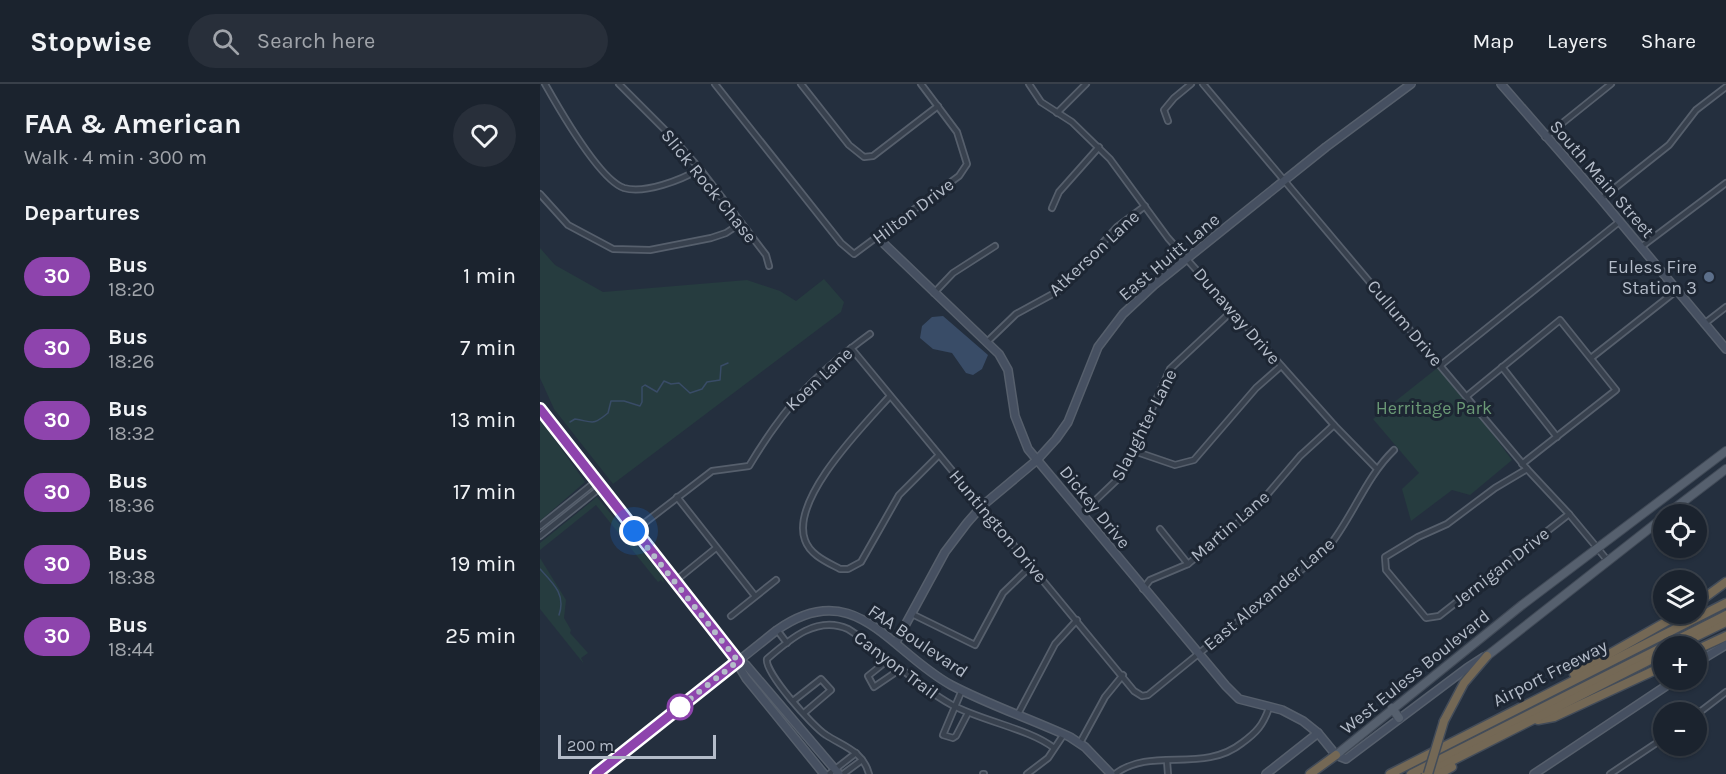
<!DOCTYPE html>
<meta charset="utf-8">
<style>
:root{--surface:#1b232e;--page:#282f3a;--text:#f1f3f6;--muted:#a0a4aa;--line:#39404a}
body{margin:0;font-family:Karla,sans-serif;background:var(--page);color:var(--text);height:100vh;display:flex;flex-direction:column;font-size:22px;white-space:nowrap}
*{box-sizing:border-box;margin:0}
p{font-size:20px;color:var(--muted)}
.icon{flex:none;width:33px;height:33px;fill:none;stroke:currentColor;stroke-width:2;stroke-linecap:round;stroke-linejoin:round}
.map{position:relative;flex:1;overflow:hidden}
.side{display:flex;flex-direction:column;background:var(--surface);width:540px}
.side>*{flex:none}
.badge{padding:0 12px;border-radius:20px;font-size:21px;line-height:39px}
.buttons{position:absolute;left:1113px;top:420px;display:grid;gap:12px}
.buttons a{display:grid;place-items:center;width:54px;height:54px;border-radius:50%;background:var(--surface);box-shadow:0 2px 4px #0004,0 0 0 2px var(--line);font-size:30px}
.scale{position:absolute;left:18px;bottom:15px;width:158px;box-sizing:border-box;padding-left:6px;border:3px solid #b4bcc9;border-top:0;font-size:16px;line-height:21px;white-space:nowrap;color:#b4bcc9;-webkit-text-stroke:4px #1d2633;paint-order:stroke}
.you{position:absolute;width:30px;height:30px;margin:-15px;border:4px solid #fff;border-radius:50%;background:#1a73e8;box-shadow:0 0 0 9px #1a73e833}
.map>.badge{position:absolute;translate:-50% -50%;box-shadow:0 0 0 3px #fff}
h2{padding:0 24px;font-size:22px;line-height:54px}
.round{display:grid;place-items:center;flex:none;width:63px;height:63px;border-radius:32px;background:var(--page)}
.summary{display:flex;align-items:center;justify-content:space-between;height:102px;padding:0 24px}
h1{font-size:28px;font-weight:700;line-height:45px}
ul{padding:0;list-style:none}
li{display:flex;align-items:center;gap:18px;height:72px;padding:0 24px}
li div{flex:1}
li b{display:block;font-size:22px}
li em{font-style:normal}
li .badge{min-width:66px;font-weight:700;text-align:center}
header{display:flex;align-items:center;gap:36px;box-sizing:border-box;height:84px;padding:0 30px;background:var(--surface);border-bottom:2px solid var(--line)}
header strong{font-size:28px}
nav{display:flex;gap:33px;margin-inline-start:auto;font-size:21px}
.search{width:420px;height:54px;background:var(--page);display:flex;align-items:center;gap:15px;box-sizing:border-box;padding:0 21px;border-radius:33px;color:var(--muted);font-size:22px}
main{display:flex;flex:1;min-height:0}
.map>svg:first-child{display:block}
.green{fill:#263c3f}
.water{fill:#394c67}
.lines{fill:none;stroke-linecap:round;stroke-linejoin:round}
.stream{stroke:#394c67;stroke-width:1.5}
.street-casing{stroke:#565f6c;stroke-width:8}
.secondary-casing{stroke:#565f6c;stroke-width:10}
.primary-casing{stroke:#414a57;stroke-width:10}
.highway-casing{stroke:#434c59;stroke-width:11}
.street{stroke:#38414e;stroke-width:4.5}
.secondary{stroke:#465061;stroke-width:7}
.primary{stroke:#56606e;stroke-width:8}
.highway{stroke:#746855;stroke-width:8}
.highway-bridge-casing{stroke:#434c59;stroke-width:11;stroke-linecap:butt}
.highway-bridge{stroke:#746855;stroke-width:8}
.line-casing{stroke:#fff;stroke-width:14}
.line{stroke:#8e44ad;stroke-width:9}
.walk{stroke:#b4bcc9;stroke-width:6;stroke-dasharray:0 10.8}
.service-dot{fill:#5c6f8a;stroke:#1d2633;stroke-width:2}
.stop-dot{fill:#fff;stroke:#8e44ad;stroke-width:3}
.labels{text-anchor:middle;stroke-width:6;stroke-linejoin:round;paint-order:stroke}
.street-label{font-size:18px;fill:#b4bcc9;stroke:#1d2633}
.poi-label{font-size:18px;fill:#b4bcc9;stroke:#1d2633;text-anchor:end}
.park-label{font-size:18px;fill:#6b9a76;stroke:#1d2633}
</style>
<header>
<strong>Stopwise</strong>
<div class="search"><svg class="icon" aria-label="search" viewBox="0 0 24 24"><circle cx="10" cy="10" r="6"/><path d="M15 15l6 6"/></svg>Search here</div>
<nav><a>Map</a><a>Layers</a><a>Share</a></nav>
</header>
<main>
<section class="side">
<div class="summary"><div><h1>FAA &amp; American</h1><p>Walk · 4 min · 300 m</p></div><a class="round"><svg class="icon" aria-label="heart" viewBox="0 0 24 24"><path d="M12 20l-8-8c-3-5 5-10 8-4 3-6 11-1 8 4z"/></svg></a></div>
<h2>Departures</h2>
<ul>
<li><span class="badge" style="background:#8e44ad;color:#fff">30</span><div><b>Bus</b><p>18:20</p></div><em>1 min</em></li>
<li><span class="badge" style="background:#8e44ad;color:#fff">30</span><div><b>Bus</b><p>18:26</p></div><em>7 min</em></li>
<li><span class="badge" style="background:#8e44ad;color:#fff">30</span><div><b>Bus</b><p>18:32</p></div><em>13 min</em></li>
<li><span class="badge" style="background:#8e44ad;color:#fff">30</span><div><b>Bus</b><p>18:36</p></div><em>17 min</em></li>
<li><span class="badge" style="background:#8e44ad;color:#fff">30</span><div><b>Bus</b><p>18:38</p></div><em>19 min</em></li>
<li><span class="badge" style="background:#8e44ad;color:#fff">30</span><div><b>Bus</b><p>18:44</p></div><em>25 min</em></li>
</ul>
</section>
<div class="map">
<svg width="1186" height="690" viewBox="0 0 1186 690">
<rect width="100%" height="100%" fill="#242f3e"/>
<!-- green -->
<g class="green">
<path d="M 0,164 L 15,181 L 63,208 L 207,196 L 240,207 L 256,217 L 284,195 L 304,218 L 301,228 L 73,400 L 14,325 L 0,294 Z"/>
<path d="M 901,281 L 972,376 L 930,411 L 912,406 L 871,437 L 862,405 L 879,389 L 833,335 Z"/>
<path d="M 0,335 L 45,398 L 0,437 Z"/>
<path d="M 57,413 L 123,493 L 124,499 L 121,496 L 118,498 L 56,421 L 0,466 L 0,459 Z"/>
<path d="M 0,474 L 26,516 L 24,534 L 31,546 L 30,549 L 48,569 L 41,574 L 44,580 L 0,525 Z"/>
</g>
<!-- water -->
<path class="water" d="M 403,232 L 448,271 L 442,285 L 433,291 L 426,289 L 412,269 L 393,265 L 380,254 L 382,242 L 392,233 Z"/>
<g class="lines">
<!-- stream -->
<g class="stream">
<path d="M 30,338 L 35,335 C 54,338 52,342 68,329 L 71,317 L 84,317 L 100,322 L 102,318 L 102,303 L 105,301 L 117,308 L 124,297 L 131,300 L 139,299 L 150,309 L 162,305 L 167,298 L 180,296 L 181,282 L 188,279"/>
<path d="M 0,485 C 14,500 26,511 19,531"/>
</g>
<defs>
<g id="street">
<path d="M 5,0 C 18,23 59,96 84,104 C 105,110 141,96 160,85"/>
<path d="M 79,0 L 129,50 L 160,85 L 226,171 L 229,182"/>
<path d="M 175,0 L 301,159 L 314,170 L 419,92 L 427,80 L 417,48 L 381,0"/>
<path d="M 261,0 L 309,61 L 324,73 L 333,72 L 398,22"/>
<path d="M 489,0 L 501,18 L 532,38 L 570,75 L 628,154 L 794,341 L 836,384"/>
<path d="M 663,0 L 987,385 L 1029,430 L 1068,477"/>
<path d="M 517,29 L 546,0"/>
<path d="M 628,37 L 624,26 L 634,14 L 651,0"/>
<path d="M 1005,53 L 1071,0"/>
<path d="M 0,110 L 28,141 L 73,165 L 110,166 L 171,154 L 186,149 L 201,139"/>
<path d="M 1061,115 L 1129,61 L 1156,26 L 1186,3"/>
<path d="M 512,124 L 519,108 L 559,63"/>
<path d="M 1101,163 L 1186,99"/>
<path d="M 394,209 L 413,189 L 455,162"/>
<path d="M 1164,240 L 1186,223"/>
<path d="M 447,258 L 476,230 L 520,206 L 577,143 L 605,122"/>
<path d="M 311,264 L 594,607 L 602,612 L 608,611 L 787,465 C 813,433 825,394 854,366"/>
<path d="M 1051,274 L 1136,207"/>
<path d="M 901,281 L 1079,138"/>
<path d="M 962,283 L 1017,353"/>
<path d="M 350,312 C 324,341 250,415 265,456 C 270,471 287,478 300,485 L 308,485 L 321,478 L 359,411 L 399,371"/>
<path d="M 927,312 L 1020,236 L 1076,306 L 982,380"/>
<path d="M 594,367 L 635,381 L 654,376 L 716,304 L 741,282"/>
<path d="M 987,385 L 955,404 L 907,440 L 878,453 L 845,473 L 846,486 L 886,534 L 899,532 L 1029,430"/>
<path d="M 137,413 L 215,512"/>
<path d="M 542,429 L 582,391 L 630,285 L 692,227"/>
<path d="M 0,442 L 55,398"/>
<path d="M 620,445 L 648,480"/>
<path d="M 94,447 L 172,387 L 209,382 C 245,322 274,291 330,250"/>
<path d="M 0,452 L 60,404"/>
<path d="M 134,498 L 176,464"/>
<path d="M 603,505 L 610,496 L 648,480 L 715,425 L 760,372 L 794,341"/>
<path d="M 372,530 L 435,561 L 463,509 L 491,482"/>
<path d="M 191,532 L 236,496"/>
<path d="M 237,546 L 247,559"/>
<path d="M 348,576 L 328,592 L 334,603 L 359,586"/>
<path d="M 422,606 L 403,651 L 413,654 L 416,652 L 428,629"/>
<path d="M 253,617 L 281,595 L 291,606 L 264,629"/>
<path d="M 478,630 L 515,560 L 537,536"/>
<path d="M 1156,631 L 1186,608"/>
<path d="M 540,659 L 565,613 L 583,591"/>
<path d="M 627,677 L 628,690"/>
<path d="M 289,690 L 316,669"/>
<path d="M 303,690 L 322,676"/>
<path d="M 329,690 C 323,667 303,662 286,651 C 273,643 224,588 227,575 C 250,555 277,531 308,545 C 345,568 374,600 412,621 C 442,637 490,645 514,664"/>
<path d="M 443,690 L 444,690"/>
<path d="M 487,690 L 508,674 L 524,650"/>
<path d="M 575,690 C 612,662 663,690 702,659 C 717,648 723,641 729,624"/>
<path d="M 1070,690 L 1124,654"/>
</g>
<g id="secondary">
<path d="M 961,0 L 1061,115 L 1186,265"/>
<path d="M 338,154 L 459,270 L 468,286 L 475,332 L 488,365 L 686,602 L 699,615 L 742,626 L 763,637 L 778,649 L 796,671 L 806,675 L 927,584 L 944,573"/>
<path d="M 0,325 L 191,569 L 206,594 L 284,690"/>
<path d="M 356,558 L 405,468 L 427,439 L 442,422 L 497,376 L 516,355 L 528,338 L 558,263 L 583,230 L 614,201 L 786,63 L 871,0"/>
<path d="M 198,577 L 206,581 L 299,690"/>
<path d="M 1156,579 L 1186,561"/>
<path d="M 57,690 L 237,546 C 315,491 349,567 411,601 C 449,621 491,635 530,653 L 545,663 L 571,690"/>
<path d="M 726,690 L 778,649"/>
<path d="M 994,690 L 1135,596"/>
</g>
<g id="primary">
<path d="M 1127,430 L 1186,385"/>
<path d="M 947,572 L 1124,433"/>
<path d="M 852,624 L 859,634"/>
<path d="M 796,671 L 982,521 L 1186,367"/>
</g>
<g id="highway">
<path d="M 1156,520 L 1186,498"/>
<path d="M 1137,562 L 1186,538"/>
<path d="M 1156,566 L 1186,552"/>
<path d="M 1034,590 L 1140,530"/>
<path d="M 998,636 L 1014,633 L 1124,582"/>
<path d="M 904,637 L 924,599 L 947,572"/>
<path d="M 770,690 L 796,671"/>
<path d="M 850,690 L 1186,519"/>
<path d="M 871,690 L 1186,531"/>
<path d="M 886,690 L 1124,569"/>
<path d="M 899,690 L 912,683"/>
</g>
</defs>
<!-- street casing -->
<use href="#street" class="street-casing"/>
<!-- secondary casing -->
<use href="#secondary" class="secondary-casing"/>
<!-- primary casing -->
<use href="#primary" class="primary-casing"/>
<!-- highway casing -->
<use href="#highway" class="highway-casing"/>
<!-- street -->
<use href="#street" class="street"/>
<!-- secondary -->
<use href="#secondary" class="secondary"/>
<!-- primary -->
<use href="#primary" class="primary"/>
<!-- highway -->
<use href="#highway" class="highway"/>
<defs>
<path id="highway-bridge" d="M 888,690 L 904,637"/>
</defs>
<!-- highway-bridge casing -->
<use href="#highway-bridge" class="highway-bridge-casing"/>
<!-- highway-bridge -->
<use href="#highway-bridge" class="highway-bridge"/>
</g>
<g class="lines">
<defs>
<path id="line" d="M 0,325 L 198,577 L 56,690"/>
</defs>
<!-- line casing -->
<use href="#line" class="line-casing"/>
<!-- line -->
<use href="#line" class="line"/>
<!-- walk -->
<path class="walk" d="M 94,447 L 198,577 L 140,623"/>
</g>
<!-- markers -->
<circle class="service-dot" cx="1169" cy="193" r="6"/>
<circle class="stop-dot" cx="140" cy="623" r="12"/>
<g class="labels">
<!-- street labels -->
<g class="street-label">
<text transform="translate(1062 95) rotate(49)" y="6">South Main Street</text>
<text transform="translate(169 102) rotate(51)" y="6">Slick Rock Chase</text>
<text transform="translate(373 127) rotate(-37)" y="6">Hilton Drive</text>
<text transform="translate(554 169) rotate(-43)" y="6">Atkerson Lane</text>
<text transform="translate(629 173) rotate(-40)" y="6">East Huitt Lane</text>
<text transform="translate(697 232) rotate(49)" y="6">Dunaway Drive</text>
<text transform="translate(865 239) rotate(50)" y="6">Cullum Drive</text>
<text transform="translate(279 295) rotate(-43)" y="6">Koen Lane</text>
<text transform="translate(604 341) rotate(-63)" y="6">Slaughter Lane</text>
<text transform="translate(555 423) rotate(51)" y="6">Dickey Drive</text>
<text transform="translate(458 442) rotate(50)" y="6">Huntington Drive</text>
<text transform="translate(690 442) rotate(-41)" y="6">Martin Lane</text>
<text transform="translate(961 483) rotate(-38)" y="6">Jernigan Drive</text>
<text transform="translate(729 510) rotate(-40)" y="6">East Alexander Lane</text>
<text transform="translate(378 557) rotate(34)" y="6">FAA Boulevard</text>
<text transform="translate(356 581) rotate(37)" y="6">Canyon Trail</text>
<text transform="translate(875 588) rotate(-39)" y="6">West Euless Boulevard</text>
<text transform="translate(1010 589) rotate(-27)" y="6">Airport Freeway</text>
</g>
<!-- poi labels -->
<g class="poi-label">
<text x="1157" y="189">Euless Fire<tspan x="1157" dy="21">Station 3</tspan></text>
</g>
<!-- park labels -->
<g class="park-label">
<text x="894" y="330">Herritage Park</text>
</g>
</g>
</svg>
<div class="buttons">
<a><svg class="icon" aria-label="locate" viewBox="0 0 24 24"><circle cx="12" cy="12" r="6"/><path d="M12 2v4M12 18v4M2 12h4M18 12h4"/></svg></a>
<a><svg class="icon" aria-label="layers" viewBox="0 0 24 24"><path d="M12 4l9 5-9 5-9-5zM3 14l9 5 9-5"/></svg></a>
<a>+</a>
<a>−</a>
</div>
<div class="scale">200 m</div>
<div class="you" style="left:94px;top:447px"></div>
</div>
</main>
